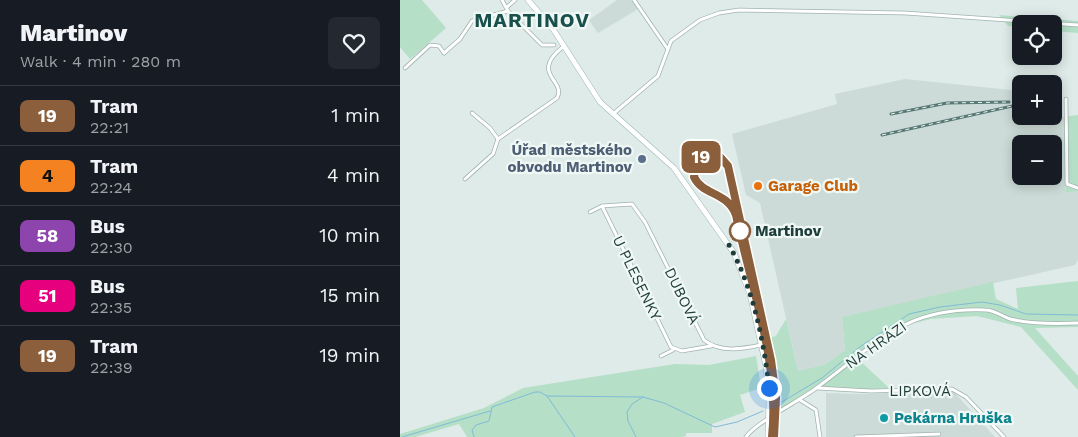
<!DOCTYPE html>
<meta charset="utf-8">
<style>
:root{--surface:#171b24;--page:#242831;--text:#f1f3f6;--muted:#9ea1a6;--line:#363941}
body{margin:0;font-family:"Work Sans",sans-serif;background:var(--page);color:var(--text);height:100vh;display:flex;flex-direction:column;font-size:19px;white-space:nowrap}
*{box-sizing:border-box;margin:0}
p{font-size:16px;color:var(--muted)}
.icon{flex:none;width:28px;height:28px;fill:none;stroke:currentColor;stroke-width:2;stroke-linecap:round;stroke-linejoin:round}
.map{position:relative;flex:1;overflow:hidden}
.details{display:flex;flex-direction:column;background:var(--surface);width:400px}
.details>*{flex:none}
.badge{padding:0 10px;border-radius:8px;font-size:18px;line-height:32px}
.controls{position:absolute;left:612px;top:15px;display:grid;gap:10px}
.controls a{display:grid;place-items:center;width:50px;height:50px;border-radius:8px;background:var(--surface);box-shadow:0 2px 12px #0003;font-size:25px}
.you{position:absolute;width:25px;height:25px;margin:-12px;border:4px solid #fff;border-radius:50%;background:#1a73e8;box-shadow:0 0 0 8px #1a73e833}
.map>.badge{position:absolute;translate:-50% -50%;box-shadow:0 0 0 2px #fff}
.round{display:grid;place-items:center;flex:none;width:52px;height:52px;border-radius:8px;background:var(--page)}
.head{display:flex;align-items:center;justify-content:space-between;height:85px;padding:0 20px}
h1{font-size:24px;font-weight:800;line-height:38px}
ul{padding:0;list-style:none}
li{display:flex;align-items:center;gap:15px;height:60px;padding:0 20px;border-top:1px solid var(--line)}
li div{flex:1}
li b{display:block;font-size:19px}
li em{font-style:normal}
li .badge{min-width:55px;font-weight:700;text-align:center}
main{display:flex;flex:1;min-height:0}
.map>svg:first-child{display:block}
.built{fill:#ccdbd7;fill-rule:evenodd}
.green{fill:#b5dfc7}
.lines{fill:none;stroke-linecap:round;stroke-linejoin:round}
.stream{stroke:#81bbd6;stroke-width:1}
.street-casing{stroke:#a1b3b0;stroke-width:4.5}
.secondary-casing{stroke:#9cb8b2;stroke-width:6}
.street{stroke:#fff;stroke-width:3}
.secondary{stroke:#fff;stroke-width:5}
.tram{stroke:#587875;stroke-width:1}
.rail-casing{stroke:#587875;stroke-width:3}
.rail{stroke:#eff8f5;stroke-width:1;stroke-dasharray:4;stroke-linecap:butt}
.line-casing{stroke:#fff;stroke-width:11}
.line{stroke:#8b5e3c;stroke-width:8}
.walk{stroke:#1e3c39;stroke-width:5;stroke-dasharray:0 9}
.service-dot{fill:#5c6f8a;stroke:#eff8f5;stroke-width:2}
.food-dot{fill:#e8710a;stroke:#eff8f5;stroke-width:2}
.stop-dot{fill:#fff;stroke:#8b5e3c;stroke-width:2.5}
.culture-dot{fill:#0f9aa8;stroke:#eff8f5;stroke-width:2}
.labels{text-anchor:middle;stroke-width:4.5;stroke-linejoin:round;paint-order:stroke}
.service-label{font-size:15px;font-weight:bold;fill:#4e5e75;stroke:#eff8f5;text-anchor:end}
.food-label{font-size:15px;font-weight:bold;fill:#c56008;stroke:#eff8f5;text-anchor:start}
.stop-label{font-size:15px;font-weight:bold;fill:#1e3c39;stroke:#eff8f5;text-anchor:start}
.street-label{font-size:15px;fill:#1e3c39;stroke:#eff8f5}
.culture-label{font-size:15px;font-weight:bold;fill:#0d838f;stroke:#eff8f5;text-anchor:start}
.district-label{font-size:20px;font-weight:bold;letter-spacing:1px;fill:#19504b;stroke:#eff8f5}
</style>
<main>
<section class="details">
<div class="head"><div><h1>Martinov</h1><p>Walk · 4 min · 280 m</p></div><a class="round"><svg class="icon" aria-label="heart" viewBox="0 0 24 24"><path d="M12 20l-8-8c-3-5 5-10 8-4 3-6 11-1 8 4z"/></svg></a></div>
<ul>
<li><span class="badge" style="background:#8b5e3c;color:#fff">19</span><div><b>Tram</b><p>22:21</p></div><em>1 min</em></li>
<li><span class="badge" style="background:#f58220;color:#111">4</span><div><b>Tram</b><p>22:24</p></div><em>4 min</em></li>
<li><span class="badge" style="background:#8e44ad;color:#fff">58</span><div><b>Bus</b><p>22:30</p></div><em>10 min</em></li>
<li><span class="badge" style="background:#e6007e;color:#fff">51</span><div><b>Bus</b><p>22:35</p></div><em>15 min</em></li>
<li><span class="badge" style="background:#8b5e3c;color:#fff">19</span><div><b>Tram</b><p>22:39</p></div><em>19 min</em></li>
</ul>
</section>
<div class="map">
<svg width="678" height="437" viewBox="0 0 678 437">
<rect width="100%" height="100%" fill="#deebe8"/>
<!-- built -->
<g class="built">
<path d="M 217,0 L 232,0 L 238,9 L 198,33 L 189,20 Z"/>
<path d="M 505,79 L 621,91 L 621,116 L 654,116 L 654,94 L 662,95 L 666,193 L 678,191 L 678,260 L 675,265 L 442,317 L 445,350 L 426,364 L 398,371 L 360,203 L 346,195 L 332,134 L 437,104 L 435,94 ZM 621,144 L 654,144 L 654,176 L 621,176 Z"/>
<path d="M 553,391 L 595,437 L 426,437 L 426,393 L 458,394 Z"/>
</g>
<!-- green -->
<g class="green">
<path d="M 0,0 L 22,0 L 46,28 L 10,59 L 0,47 Z"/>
<path d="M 599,15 L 678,21 L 678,33 L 654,31 L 654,24 L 621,24 L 621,27 L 608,26 Z"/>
<path d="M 678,115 L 678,191 L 666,193 L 663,117 Z"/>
<path d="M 678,281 L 678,327 L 635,328 L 678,376 L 678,390 L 621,327 L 577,316 L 531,319 L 501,326 L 457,358 L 489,388 L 438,391 L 421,387 L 382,408 L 377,408 L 375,366 L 368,338 L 376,336 L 386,319 L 398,371 L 426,364 L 445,350 L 442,317 L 593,282 L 596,299 L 618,309 L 616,288 Z"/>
<path d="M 356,356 L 361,388 L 340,395 L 345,412 L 312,424 L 312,433 L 286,433 L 286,436 L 281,437 L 67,437 L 59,424 L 15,437 L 0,437 L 0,434 L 84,408 L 123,388 L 275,364 L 309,365 Z"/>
</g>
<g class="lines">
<!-- stream -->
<g class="stream">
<path d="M 147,396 L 243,397"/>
<path d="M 380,403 L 422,378 L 461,346 L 509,314 L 540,307 L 582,302 L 600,305 L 626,314 L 678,315"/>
<path d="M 2,437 L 90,411"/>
<path d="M 74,437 L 72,430 L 76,425 L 89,421 L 92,407 L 135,392 L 140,392 L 147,396 L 175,437"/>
<path d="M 236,437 L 228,421 L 227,412 L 232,404 L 243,397 L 264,403 L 315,427 L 337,422 L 363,411"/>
</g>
<defs>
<g id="street">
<path d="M 102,0 L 108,11 L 142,45 L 154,45"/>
<path d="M 234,0 L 267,48"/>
<path d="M 107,7 L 115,0"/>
<path d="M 44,53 L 60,39 L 72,21 L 108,11"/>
<path d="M 5,68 L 30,45 L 39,46 L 44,53"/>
<path d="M 666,99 L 667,184 L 678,188"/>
<path d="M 72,113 L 90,128 L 98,139"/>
<path d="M 213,114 L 258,76 L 271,41 L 300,20 L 319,13 L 339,10 L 505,13 L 678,25"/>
<path d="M 65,179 L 93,154 L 98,139 L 157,98 C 167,80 128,74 164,46"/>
<path d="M 202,206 L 271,347 L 282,351 L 311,346"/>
<path d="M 190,212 L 202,206 L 232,204 L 245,222 L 304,340 C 320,353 342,349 361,345"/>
<path d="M 261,356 L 273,350"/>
<path d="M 417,388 L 471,391 L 552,389 L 566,397 L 604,437"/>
<path d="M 400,400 L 416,410 L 420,437"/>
<path d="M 346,437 C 355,423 399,401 415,389 C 476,345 502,307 585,310 C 595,310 601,316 610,319 C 631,324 656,324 678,323"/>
<path d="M 456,437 L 539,434"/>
</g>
<path id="secondary" d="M 128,0 L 153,29 L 200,102 L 274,168 L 334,253 L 350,294 L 366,366 L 369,402 L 368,437"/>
</defs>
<!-- street casing -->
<use href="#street" class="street-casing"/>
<!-- secondary casing -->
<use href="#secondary" class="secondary-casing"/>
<!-- street -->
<use href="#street" class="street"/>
<!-- secondary -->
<use href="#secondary" class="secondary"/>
<!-- tram -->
<path class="tram" d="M 372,437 C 380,365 353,286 336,215 C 328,191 303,196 294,177 L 296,162 L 307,154 L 319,156 L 328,166 L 371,360 L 376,398 L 374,437"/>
<defs>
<g id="rail">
<path d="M 491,114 L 547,103 L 609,102"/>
<path d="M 482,135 L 621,104"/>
</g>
</defs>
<!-- rail casing -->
<use href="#rail" class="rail-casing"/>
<!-- rail -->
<use href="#rail" class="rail"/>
</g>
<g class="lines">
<defs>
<path id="line" d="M 372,437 C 380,362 351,288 336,215 C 327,191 303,196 294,177 L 296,162 L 307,154 L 320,157 L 328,166 L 371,360 L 376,398 L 374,437"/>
</defs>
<!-- line casing -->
<use href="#line" class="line-casing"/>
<!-- line -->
<use href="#line" class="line"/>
<!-- walk -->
<path class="walk" d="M 340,231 L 329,245 C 353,287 364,341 369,388"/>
</g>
<!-- markers -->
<circle class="service-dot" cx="242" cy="159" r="5"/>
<circle class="food-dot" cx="358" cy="186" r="5"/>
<circle class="stop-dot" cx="340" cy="231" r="10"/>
<circle class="culture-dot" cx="484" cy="418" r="5"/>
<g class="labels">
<!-- service labels -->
<g class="service-label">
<text x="232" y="155">Úřad městského<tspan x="232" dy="17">obvodu Martinov</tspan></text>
</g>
<!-- food labels -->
<g class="food-label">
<text x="368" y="191">Garage Club</text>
</g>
<!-- stop labels -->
<g class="stop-label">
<text x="355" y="236">Martinov</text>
</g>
<!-- street labels -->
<g class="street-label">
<text transform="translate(237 278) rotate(64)" y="5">U PLESENKY</text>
<text transform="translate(282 296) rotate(64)" y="5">DUBOVÁ</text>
<text transform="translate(476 345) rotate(-35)" y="5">NA HRÁZI</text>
<text x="520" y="396">LIPKOVÁ</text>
</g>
<!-- culture labels -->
<g class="culture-label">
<text x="494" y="423">Pekárna Hruška</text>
</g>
<!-- district labels -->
<g class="district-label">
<text x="132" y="27">MARTINOV</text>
</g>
</g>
</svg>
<div class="controls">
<a><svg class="icon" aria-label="locate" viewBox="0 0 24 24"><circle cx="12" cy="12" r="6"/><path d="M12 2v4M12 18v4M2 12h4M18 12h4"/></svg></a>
<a>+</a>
<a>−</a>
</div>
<div class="you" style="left:369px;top:388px"></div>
<b class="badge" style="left:301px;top:157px;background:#8b5e3c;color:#fff">19</b>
</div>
</main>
